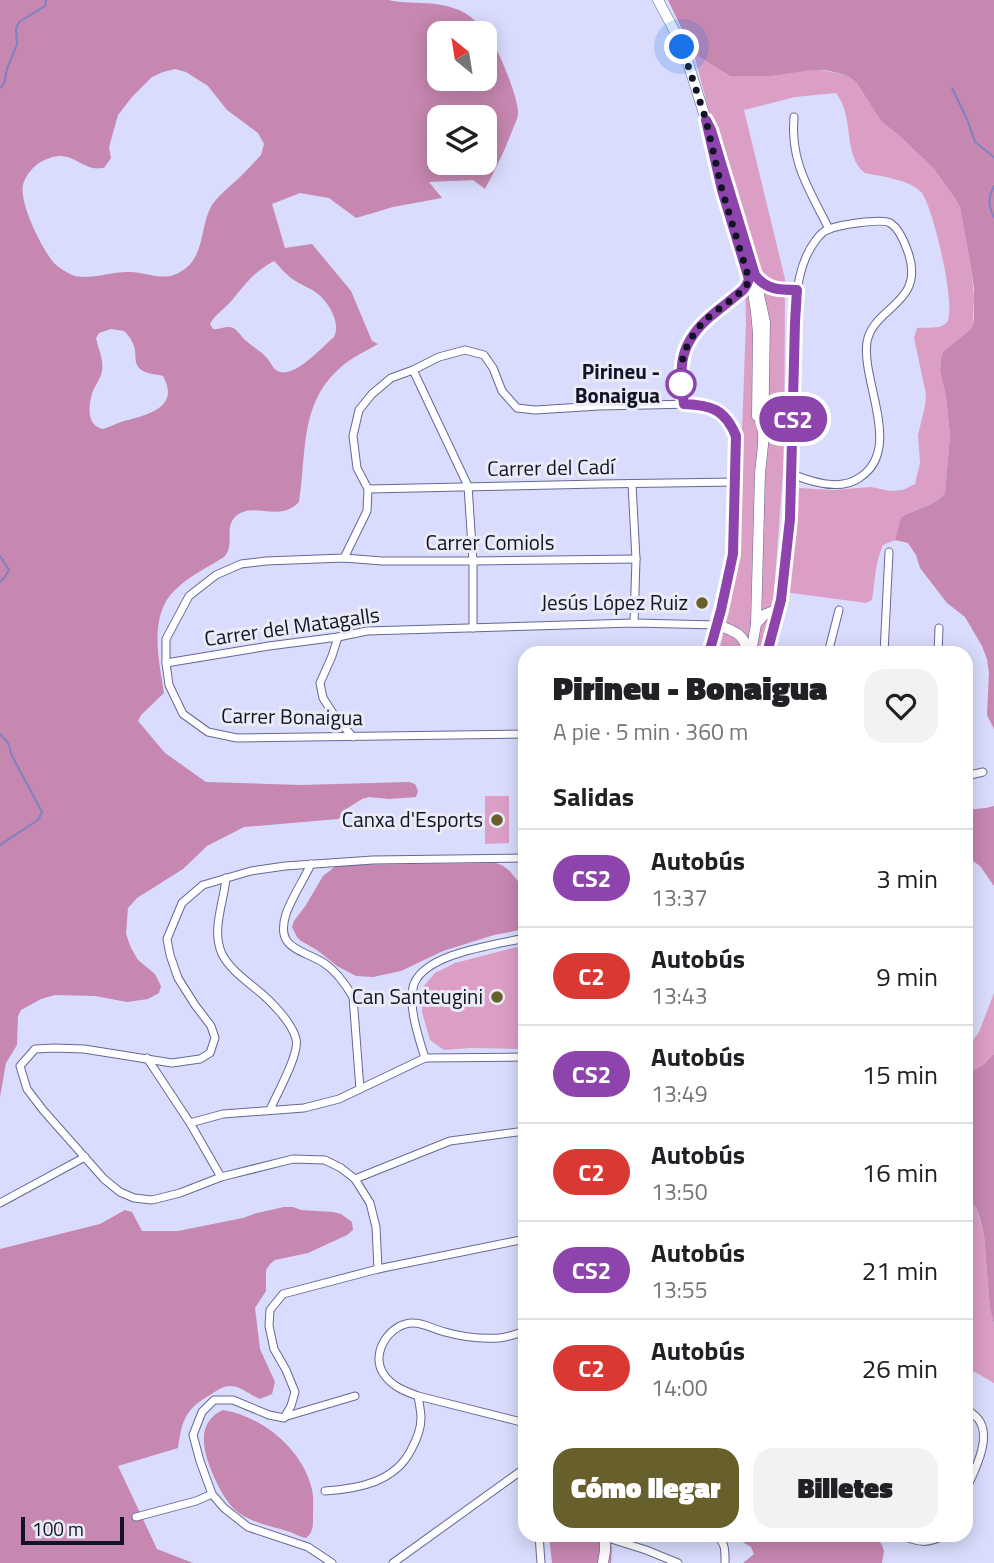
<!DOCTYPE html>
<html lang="es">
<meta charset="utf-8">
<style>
:root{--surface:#fff;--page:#f2f2f2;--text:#202124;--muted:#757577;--line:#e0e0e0;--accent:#675f2c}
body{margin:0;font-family:"Titillium Web",sans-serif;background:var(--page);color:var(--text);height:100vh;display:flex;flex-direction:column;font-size:26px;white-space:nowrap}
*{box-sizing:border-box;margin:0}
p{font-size:23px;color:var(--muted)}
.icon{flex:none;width:38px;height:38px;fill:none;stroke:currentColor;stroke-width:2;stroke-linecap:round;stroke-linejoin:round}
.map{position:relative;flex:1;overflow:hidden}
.sheet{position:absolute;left:518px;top:646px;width:455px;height:896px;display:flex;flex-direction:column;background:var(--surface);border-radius:21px;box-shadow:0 4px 18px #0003}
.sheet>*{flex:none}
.badge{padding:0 14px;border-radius:23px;font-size:24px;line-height:46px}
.needle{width:46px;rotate:330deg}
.buttons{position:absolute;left:427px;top:21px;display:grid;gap:14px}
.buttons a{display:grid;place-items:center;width:70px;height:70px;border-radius:14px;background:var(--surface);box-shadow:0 4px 18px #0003;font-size:35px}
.scale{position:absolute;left:21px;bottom:18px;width:103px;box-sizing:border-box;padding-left:7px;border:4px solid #121325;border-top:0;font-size:19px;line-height:24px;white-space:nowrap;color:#121325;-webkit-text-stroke:5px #eaebf6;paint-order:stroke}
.you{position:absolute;width:35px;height:35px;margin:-18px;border:5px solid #fff;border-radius:50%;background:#1a73e8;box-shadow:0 0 0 10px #1a73e833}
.map>.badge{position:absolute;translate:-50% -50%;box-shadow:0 0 0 4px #fff}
h2{padding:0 35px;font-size:26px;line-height:63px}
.round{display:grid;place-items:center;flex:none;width:74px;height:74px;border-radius:21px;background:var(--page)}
.headline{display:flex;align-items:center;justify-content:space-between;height:119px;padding:0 35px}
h1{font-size:33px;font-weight:800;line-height:52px}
.cta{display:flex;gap:14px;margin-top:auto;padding:14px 35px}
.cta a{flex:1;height:80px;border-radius:21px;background:var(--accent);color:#fff;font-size:28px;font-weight:800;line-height:80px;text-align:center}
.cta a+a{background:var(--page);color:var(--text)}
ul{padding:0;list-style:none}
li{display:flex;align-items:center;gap:21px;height:98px;padding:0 35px;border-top:2px solid var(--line)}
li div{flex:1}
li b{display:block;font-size:26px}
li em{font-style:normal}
li .badge{min-width:77px;font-weight:700;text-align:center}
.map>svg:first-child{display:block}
.green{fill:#db9ec5}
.forest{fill:#c687b0;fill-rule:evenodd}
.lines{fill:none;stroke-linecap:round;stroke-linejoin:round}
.stream{stroke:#7e82c1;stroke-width:2}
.street-casing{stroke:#656897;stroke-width:9}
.secondary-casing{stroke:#656897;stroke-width:11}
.street{stroke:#fff;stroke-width:7}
.secondary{stroke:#fff;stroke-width:10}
.line-casing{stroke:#fff;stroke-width:16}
.line{stroke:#8e44ad;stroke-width:10}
.walk{stroke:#121325;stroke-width:7;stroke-dasharray:0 12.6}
.stop-dot{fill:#fff;stroke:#8e44ad;stroke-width:3.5}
.poi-dot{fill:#675f2c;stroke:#eaebf6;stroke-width:2.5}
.labels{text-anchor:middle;stroke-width:6;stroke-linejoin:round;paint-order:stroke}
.stop-label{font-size:21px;font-weight:bold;fill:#121325;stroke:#eaebf6;text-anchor:end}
.street-label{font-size:21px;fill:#121325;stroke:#eaebf6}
.poi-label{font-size:21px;fill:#121325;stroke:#eaebf6;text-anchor:end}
</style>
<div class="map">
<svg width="994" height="1563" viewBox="0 0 994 1563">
<rect width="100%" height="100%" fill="#d9dcfc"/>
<!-- green -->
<g class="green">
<path d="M 694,54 L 730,76 L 771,76 L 804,70 L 821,70 L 846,75 L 856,82 L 881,121 L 903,139 L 934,169 L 956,200 L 960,207 L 971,267 L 974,296 L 973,325 L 970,330 L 943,352 L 941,358 L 940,371 L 946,397 L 950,435 L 945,493 C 933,506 916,509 901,517 L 895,540 L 883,545 C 875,563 875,581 872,600 L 866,603 L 859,602 L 784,592 L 799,488 L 833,490 L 871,487 L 890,491 L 903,490 L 915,484 L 920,463 L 918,435 L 925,406 L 926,394 L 914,338 L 917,328 C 926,327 941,330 947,322 C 957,309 933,205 921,192 C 908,179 883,177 865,173 C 842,155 855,117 836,93 L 795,97 L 744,110 L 785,279 L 784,459 L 773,606 L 760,653 L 719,653 L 737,566 L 746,322 L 745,284 L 701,123 L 711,119 Z"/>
<path d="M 485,796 L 509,796 L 509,843 L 485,844 Z"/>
<path d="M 525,945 L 525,1049 L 471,1048 L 444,1050 L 430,1040 L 422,1012 L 423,987 L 435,973 L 455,963 Z"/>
<path d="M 994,993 L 994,1054 C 986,1065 980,1070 966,1072 L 966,1050 L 979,1032 Z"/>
<path d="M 966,1200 L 976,1207 L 984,1235 L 990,1309 L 994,1324 L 994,1383 L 966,1367 Z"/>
</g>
<!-- forest -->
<g class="forest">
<path d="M 0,0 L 388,0 C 410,5 434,0 456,9 C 469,13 481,25 489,36 C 498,48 520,101 518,115 C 517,120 514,126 512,131 C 505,150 495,170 485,189 L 473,180 L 429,182 L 442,198 L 393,207 L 356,218 L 329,198 L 300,193 L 272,204 L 285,248 L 312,244 L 351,291 L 372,341 L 378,344 C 366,351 352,357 341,367 C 299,403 307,453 299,502 C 279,523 254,501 236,516 C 223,528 236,543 224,557 C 208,567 189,576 175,590 C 148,616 159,660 164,693 L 141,715 L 138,721 L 165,753 L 206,782 L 300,785 L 409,782 L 415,784 L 418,791 L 416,797 L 389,799 L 369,797 L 362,799 L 346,809 L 343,816 L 338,819 L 244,827 L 207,846 L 183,869 L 137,898 L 128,908 L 126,934 L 131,948 L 138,960 L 155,974 L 161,986 L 159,993 L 148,999 L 127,1002 L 95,996 L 55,995 L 41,999 L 21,1010 L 18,1016 L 17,1045 L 6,1063 L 0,1097 ZM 439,33 L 485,33 L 485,79 L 439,79 ZM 175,69 L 186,72 L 208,86 L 227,110 L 258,133 L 264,144 L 261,155 C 256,160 251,166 246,171 C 236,182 221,192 212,205 C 200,225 205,253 186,268 C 166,284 152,273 130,272 C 112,271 88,281 72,275 C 66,272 58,267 54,263 C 42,249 19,203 23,185 C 25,176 32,168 39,163 C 44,160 52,156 59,156 C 72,155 82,166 93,168 C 97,169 101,168 104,168 L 111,158 L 109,147 L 118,115 L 132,97 L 152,77 L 163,72 ZM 439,117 L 485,117 L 485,163 L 439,163 ZM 274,261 C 280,267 286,275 294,280 C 301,285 311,288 318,294 C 329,303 341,323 334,337 C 323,346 292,382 276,370 C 272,367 270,361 266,357 C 260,351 252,346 245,340 C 240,335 236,327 229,327 C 223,327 218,330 213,329 L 210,324 C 216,313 225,309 233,299 C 247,282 254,272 274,261 ZM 111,329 L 124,331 C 128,335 132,340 134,346 C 137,354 133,363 140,369 C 146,374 156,374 163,376 C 181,408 146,415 124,421 C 117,423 110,427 103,429 C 86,426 88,404 93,391 C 96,384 101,378 102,371 C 104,360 98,348 96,338 L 99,333 Z"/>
<path d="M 668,0 L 994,0 L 994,729 L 987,715 L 989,673 L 987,659 L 982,646 L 965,617 L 947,603 L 920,568 L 916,555 L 908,543 L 895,540 L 901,517 C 916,509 934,506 945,493 L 950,435 L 946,397 L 940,371 L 941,358 L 943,352 L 949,347 L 970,330 L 973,325 L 974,318 L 974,289 L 971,267 L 960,207 L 956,200 L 934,169 L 903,139 L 881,121 L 856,82 L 846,75 L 825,70 L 811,70 L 771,76 L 730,76 L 694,54 Z"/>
<path d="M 994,806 L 994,886 L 980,866 L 966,856 L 966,810 L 986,808 Z"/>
<path d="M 496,863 C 514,869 512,879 525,887 L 525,929 L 494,935 L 443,951 L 401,971 L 373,977 L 356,976 L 337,966 L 317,950 L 301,941 L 297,937 L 292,927 L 294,921 L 306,905 L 323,876 L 337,865 Z"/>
<path d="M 994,1054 L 994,1324 L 990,1309 L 984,1235 L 980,1219 L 976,1207 L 966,1200 L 966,1072 C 980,1070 985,1064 994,1054 Z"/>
<path d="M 284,1207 L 293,1207 L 301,1210 L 333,1212 L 341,1214 L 352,1222 L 353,1230 L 347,1235 L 308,1253 L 275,1260 L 270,1264 L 266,1270 L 266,1291 L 255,1308 L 260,1349 L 275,1382 L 272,1394 L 260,1399 C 250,1395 241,1386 230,1386 C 223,1386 216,1391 210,1395 C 185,1409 182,1421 178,1448 L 118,1466 L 157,1549 L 193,1563 L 0,1563 L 0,1249 L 100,1224 L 125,1210 L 132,1212 L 142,1231 L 178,1231 L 243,1218 L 257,1213 Z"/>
<path d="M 223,1410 C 261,1416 301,1448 311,1486 C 314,1495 313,1504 313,1513 C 313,1523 314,1532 306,1538 C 300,1537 296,1534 290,1532 C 272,1526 255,1524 239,1513 C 227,1504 220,1490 214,1477 C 204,1454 194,1423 223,1410 Z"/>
<path d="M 549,1535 L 610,1535 L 612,1550 L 611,1563 L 552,1563 Z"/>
<path d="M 731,1535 L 875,1535 L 882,1545 L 884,1551 L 882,1563 L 743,1563 L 754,1554 L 751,1547 Z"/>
</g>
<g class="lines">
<!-- stream -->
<g class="stream">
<path d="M 0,88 L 4,84 L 7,69 L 17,44 L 16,29 L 19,22 L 45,6 L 46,0"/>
<path d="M 952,88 L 967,119 L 975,142 L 994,157"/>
<path d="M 994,186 C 988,198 988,206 994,217"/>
<path d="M 0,556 L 9,570 L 5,577 L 0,582"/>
<path d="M 0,734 L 8,743 L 12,756 L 42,812 L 38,820 L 0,845"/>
</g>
<defs>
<g id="street">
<path d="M 794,117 C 790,162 809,189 829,229"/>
<path d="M 413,370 L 468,486 L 473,561 L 473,628"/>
<path d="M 684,404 C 676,354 686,331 728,303"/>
<path d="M 632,484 L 636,559 L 634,623"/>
<path d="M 368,489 L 599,484 L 736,482"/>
<path d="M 344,558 L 367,511 L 368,489 L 357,468 L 353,436 L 359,410 L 372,394 L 391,378 L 413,370 L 439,357 L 465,350 L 484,355 L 493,368 L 502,391 L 517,408 L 535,410 L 599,406 L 693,404 L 711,407 L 725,416 L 731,424 L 736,436 L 733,554 L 718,625 L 709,653"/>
<path d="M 338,637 L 332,656 L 320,683 L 323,698 L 336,718 L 353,737"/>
<path d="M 767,653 L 781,600 L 790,519 L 795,322 C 796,294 798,263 816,240 C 819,236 822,232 827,230 C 837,225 881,218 890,223 C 899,228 906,246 909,255 C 924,304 873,307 867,342 C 861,382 904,450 859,478 C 840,491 811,482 792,474"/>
<path d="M 828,653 L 839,610"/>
<path d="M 884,653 L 889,552"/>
<path d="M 938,653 L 939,628"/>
<path d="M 166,663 L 269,646 L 338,637 L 367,631 L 634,623 L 718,625"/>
<path d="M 525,734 L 237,738 L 208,732 L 183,714 L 169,685 L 166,663 L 166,639 L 189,596 L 216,575 L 241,564 L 266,561 L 344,558 L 382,561 L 473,561 L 636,559"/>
<path d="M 966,776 L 983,772"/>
<path d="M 311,864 C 303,881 292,897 286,914 C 275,949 301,949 324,963 C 336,971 346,985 353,997 L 360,1089"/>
<path d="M 226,878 C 224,902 211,930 222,954 C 229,968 244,979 256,989 C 269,999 292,1022 296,1039 C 300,1054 276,1095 270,1110"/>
<path d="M 147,1058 L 190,1123 L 221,1177"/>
<path d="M 425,1058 C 419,1039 407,1004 414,984 C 426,953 495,945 525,938"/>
<path d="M 190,1123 L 223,1114 L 304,1108 L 339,1099 L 425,1058 L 525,1057"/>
<path d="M 355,1179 L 450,1141 L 525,1131"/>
<path d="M 0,1203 L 85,1157"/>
<path d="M 378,1269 L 376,1227 L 370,1203 L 355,1179 L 341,1168 L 325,1160 L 293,1159 L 221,1177 L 180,1193 L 152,1200 L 134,1198 L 120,1192 L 104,1179 L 43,1110 L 27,1089 L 20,1066 L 35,1049 L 54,1048 L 84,1049 L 172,1063 L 200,1059 L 210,1053 L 215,1038 L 211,1026 L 195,1005 L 178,978 L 170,955 L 167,939 L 182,903 L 203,885 L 251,871 L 285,866 L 373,860 L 525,858"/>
<path d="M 525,1331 C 517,1334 507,1337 499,1338 C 481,1339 462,1337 445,1332 C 435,1330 424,1323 414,1323 C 391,1322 370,1352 383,1373 C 391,1386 404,1391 418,1396 L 525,1423"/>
<path d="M 966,1408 C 970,1412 976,1416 979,1420 C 992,1439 974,1471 966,1490"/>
<path d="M 284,1417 L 355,1396"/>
<path d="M 325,1491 C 358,1489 395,1482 411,1450 C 416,1441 421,1429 421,1418 C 421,1411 419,1403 418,1396"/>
<path d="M 136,1517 L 196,1501 L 212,1494"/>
<path d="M 539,1535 L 541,1563"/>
<path d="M 715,1535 C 726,1542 725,1551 725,1563"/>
<path d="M 901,1535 C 919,1543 928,1544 945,1535"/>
<path d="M 605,1537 L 646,1550 L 678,1563"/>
<path d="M 332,1563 L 308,1547 L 248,1527 L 224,1508 L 212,1494 L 200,1461 L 193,1435 L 202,1412 L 214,1400 L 233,1400 L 269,1415 L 284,1418 L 291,1406 L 295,1392 L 286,1370 L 274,1349 L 269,1326 L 270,1310 L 283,1294 L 378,1269 L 525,1239"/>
<path d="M 393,1563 L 525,1468"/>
</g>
<g id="secondary">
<path d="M 658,0 L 683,47 L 706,120 L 711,130 L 752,263 L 765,322 L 763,445 L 760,473 L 756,624 L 751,653"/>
<path d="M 718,174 L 753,292 L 756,312 L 758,333 L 757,416"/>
<path d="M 757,278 C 768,291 782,290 797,290"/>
<path d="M 728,303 C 737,294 745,292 749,280"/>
<path d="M 756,624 L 764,615 L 780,608"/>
<path d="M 718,625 C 733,631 747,634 746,653"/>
<path d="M 603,1563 L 605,1551 L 605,1535"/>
</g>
</defs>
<!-- street casing -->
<use href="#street" class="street-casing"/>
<!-- secondary casing -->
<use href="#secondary" class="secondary-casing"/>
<!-- street -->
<use href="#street" class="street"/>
<!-- secondary -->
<use href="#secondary" class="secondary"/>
</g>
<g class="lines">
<defs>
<path id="line" d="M 709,653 L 721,610 L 733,554 L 736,436 C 725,409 711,405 684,404 C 678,366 680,342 711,316 C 718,310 725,305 732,299 C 740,292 746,290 749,279 L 722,190 L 706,120 L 711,130 L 755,275 C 766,290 780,290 797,290 L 795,322 L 790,519 L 781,600 L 767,653"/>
</defs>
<!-- line casing -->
<use href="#line" class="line-casing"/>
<!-- line -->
<use href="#line" class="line"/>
<!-- walk -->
<path class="walk" d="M 681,384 C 678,358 690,333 710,316 C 717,310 725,305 732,299 C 740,292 746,290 749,279 L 722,190 L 706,120 L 682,47"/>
</g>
<!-- markers -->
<circle class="stop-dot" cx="681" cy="384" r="14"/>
<g class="poi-dot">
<circle cx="702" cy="603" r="7"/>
<circle cx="497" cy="820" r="7"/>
<circle cx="497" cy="997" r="7"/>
</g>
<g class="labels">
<!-- stop labels -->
<g class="stop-label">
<text x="660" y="379">Pirineu -<tspan x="660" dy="24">Bonaigua</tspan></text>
</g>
<!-- street labels -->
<g class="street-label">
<text transform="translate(551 468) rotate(-1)" y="7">Carrer del Cadí</text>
<text x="490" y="550">Carrer Comiols</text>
<text transform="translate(292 627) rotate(-8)" y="7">Carrer del Matagalls</text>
<text transform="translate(292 717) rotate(1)" y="7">Carrer Bonaigua</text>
</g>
<!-- poi labels -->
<g class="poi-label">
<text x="688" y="610">Jesús López Ruiz</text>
<text x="483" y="827">Canxa d'Esports</text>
<text x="483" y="1004">Can Santeugini</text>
</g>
</g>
</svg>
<div class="buttons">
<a><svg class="needle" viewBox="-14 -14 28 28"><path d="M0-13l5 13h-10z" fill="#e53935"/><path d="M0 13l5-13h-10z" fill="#757577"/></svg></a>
<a><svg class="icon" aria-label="layers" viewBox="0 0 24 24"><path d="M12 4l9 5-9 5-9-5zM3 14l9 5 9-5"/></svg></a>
</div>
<div class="scale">100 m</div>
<div class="you" style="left:682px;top:47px"></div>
<b class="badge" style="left:793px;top:419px;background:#8e44ad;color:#fff">CS2</b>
<section class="sheet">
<div class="headline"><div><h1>Pirineu - Bonaigua</h1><p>A pie · 5 min · 360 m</p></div><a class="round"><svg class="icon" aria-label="heart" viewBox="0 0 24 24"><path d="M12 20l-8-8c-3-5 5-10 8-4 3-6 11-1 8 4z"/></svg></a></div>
<h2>Salidas</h2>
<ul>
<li><span class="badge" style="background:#8e44ad;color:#fff">CS2</span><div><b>Autobús</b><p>13:37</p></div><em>3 min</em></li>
<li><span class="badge" style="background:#da3832;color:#fff">C2</span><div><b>Autobús</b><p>13:43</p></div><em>9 min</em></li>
<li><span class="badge" style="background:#8e44ad;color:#fff">CS2</span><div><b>Autobús</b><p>13:49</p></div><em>15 min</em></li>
<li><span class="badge" style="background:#da3832;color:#fff">C2</span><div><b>Autobús</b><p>13:50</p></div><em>16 min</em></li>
<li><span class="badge" style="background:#8e44ad;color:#fff">CS2</span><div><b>Autobús</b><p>13:55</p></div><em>21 min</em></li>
<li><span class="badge" style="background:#da3832;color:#fff">C2</span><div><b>Autobús</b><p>14:00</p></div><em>26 min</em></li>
</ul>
<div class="cta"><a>Cómo llegar</a><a>Billetes</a></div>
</section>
</div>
